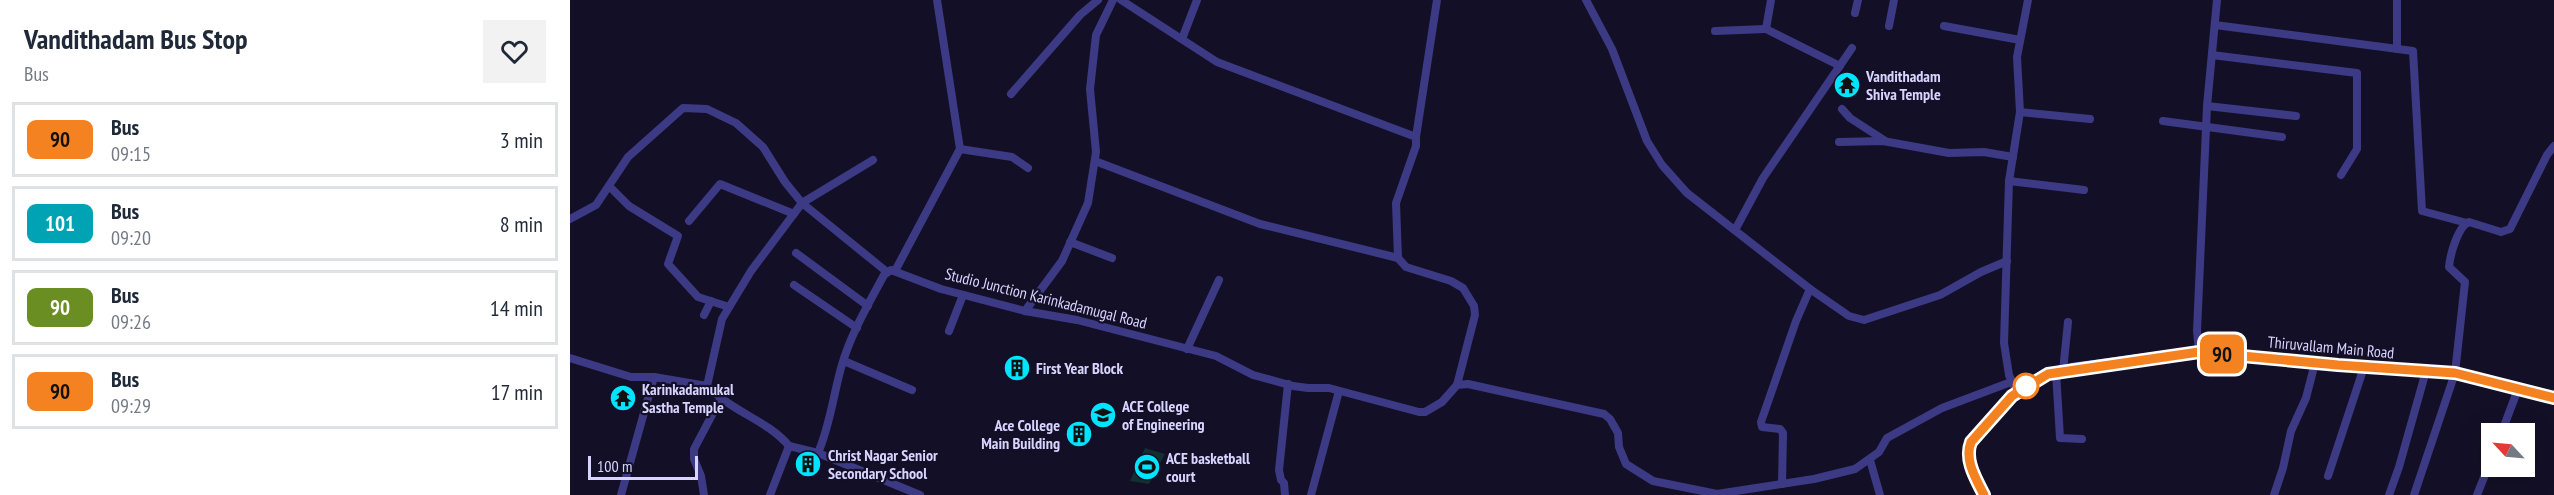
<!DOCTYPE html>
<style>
:root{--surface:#fff;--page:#f2f2f3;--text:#1f2937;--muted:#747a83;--line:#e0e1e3}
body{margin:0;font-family:"PT Sans Narrow",sans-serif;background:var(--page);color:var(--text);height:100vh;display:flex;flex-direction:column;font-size:22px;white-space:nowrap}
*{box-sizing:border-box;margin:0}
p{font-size:20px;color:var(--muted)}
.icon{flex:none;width:33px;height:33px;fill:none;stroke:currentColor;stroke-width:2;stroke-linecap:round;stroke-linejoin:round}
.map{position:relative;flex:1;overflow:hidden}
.sheet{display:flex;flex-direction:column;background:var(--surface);width:570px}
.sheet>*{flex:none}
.badge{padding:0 12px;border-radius:9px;font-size:21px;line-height:39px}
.needle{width:39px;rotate:296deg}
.buttons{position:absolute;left:1911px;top:423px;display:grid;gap:12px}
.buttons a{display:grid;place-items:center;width:54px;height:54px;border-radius:0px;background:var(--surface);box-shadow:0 6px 24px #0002;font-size:30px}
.scale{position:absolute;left:18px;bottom:15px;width:110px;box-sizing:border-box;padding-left:6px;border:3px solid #d9d4ff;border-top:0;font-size:16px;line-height:21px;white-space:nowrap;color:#d9d4ff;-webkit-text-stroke:4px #130f26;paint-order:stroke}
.map>.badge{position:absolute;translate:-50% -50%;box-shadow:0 0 0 3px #fff}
.round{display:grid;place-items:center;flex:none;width:63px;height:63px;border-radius:0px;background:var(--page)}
.overview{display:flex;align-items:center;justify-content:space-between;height:102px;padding:0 24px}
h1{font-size:28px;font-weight:700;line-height:45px}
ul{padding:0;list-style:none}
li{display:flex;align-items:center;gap:18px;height:75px;margin:0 12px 9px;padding:0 12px;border:3px solid var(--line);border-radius:0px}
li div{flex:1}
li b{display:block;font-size:22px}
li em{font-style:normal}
li .badge{min-width:66px;font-weight:700;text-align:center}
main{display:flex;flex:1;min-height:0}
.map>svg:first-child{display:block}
.green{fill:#12302f}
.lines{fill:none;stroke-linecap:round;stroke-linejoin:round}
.minor{stroke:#3d3a85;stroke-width:8}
.secondary{stroke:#6f6bff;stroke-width:12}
.line-casing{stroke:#fff;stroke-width:14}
.line{stroke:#f58220;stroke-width:9}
.stop-dot{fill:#fff;stroke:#f58220;stroke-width:3}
.labels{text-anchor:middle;stroke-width:4.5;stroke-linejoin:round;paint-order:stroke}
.poi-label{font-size:16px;font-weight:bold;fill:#d9d4ff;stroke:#130f26;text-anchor:start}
.street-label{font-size:16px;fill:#d9d4ff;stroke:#130f26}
</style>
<main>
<section class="sheet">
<div class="overview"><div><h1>Vandithadam Bus Stop</h1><p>Bus</p></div><a class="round"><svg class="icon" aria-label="heart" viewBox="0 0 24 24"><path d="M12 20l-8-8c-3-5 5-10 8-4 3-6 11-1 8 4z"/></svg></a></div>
<ul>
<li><span class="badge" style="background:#f58220;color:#111">90</span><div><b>Bus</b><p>09:15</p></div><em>3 min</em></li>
<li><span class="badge" style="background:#00a3b4;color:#fff">101</span><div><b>Bus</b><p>09:20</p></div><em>8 min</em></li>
<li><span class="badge" style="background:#6b8e23;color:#fff">90</span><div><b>Bus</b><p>09:26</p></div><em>14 min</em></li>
<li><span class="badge" style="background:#f58220;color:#111">90</span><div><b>Bus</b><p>09:29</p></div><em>17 min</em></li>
</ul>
</section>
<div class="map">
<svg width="1984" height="495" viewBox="0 0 1984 495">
<rect width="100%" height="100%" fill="#130f26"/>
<!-- green -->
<path class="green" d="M 575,448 L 595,454 L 579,484 L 560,481 Z"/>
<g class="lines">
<!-- minor -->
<g class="minor">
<path d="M 1016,0 L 1042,49 L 1077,141 L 1092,165 L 1117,193 L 1240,289 L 1279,316 L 1294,320 L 1370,295 L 1411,272 L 1437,261"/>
<path d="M 1201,0 L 1196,29 L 1270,66"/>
<path d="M 1285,13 L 1288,0"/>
<path d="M 1645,25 L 1843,51 L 1852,211 L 1897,223"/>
<path d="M 1319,26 L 1324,0"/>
<path d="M 1374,26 L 1450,40"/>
<path d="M 1145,31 L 1196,29"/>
<path d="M 612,39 L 627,0"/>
<path d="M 1827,49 L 1827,0"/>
<path d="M 1642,55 L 1787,73 L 1787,149 L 1771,175"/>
<path d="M 441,94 L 510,15 L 528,0"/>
<path d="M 1637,106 L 1726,116"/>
<path d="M 1272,109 L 1280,118 L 1314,140"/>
<path d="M 1450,112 L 1520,119"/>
<path d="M 1593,121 L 1712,137"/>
<path d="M 846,137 L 867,0"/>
<path d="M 1269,142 L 1313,141 L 1379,153 L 1414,152 L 1443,157"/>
<path d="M 390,149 L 442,157 L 458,168"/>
<path d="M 525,161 L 690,224 L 828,258"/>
<path d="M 1439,181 L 1514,190"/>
<path d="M 39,186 L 59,206 L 108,236 L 98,264 L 128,297 L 159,307"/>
<path d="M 0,219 L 26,205 L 58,157 L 113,108 L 137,109 L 166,123 L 193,147 L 215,182 L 232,203 L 317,272"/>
<path d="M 119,221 L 150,184 L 224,214"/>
<path d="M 1165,230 L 1193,178 L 1282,48"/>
<path d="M 500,242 L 542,258"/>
<path d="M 226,253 L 298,306"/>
<path d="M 325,271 L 390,149 L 367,0"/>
<path d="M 224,285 L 287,328"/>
<path d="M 455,311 L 492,261 L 518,203 L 526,152 L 520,89 L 526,35 L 543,0"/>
<path d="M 134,315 L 141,301"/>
<path d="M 379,331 L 393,295"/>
<path d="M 617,349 L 649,280"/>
<path d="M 1629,352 L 1627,331 L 1637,106 L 1647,0"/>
<path d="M 0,358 L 61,377 L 84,377 L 137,386 L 151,398"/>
<path d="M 274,361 L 342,390"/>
<path d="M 1493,371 L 1498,322"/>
<path d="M 1486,372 L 1490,438 L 1512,439"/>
<path d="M 887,385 L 898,384 L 1034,414 L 1040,419 L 1048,433 L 1049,447 L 1056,464 L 1083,481 L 1147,494 L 1244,479 L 1285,469 L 1309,452 L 1317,438 L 1372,408 L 1441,382"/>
<path d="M 137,386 L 152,319 L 181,271 L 232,203 L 303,160"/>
<path d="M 1444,386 L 1439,375 L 1434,343 L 1439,181 L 1450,112 L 1447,57 L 1458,0"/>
<path d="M 1931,434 L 1948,389"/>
<path d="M 248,453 L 350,495"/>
<path d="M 1300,460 L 1310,495"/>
<path d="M 1758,476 L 1794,367"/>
<path d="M 1212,484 L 1213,433 L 1210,429 L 1192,427 L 1191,422 L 1226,321 L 1240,289"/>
<path d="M 51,495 L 84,377"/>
<path d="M 134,495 L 131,476 L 124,459 L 124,449 L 151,398 C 173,415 202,425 219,446"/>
<path d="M 200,495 L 219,446 L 248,453 C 260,425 263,397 271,368 C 280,335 298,305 314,275 L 321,270 L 371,289 L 455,311 L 507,320 L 646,356 L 683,375 L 723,386 L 738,388 L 759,388 L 849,412 L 855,412 L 872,402 L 887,385 L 905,315 L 904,306 L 893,288 L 881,281 L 836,267 L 828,258 L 826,203 L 846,146 L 846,137 L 647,62 L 551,0"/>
<path d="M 715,495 L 714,483 L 711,480 L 709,470 L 718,384"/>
<path d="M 741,495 L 769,391"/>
<path d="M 1704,495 L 1713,468 L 1721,431 L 1736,398 L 1745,363"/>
<path d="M 1819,495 L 1829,467 L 1856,371"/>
<path d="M 1844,495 L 1885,373 L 1895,282 L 1879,267 C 1880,255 1888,226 1899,222 L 1931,232 L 1940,229 L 1977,155 L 1984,146"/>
<path d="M 1907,495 L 1922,457"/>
</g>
<!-- secondary -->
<path class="secondary" d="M 1414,495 L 1404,476 L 1399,455 L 1399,448 L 1407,434 L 1447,391 L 1478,374 L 1502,369 L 1629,352 L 1768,365 L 1885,373 L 1984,398"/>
</g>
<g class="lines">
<defs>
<path id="line" d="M 1414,495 C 1406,479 1394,460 1401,442 L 1442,396 L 1478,374 L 1629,352 L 1768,365 L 1885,373 L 1984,398"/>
</defs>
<!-- line casing -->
<use href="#line" class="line-casing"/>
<!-- line -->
<use href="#line" class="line"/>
</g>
<!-- icons -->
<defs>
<symbol id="temple-disc" viewBox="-11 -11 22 22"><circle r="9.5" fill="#00e5ff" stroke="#130f26"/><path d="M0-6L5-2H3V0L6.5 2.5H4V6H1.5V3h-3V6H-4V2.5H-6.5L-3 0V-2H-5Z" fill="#111"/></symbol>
<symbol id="building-disc" viewBox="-11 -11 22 22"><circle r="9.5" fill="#00e5ff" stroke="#130f26"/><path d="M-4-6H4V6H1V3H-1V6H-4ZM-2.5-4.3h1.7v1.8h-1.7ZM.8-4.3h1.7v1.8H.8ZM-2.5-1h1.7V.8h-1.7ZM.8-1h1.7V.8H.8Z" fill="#111"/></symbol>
<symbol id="university-disc" viewBox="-11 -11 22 22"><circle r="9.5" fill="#00e5ff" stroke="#130f26"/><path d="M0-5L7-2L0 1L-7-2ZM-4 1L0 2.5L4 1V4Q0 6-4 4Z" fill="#111"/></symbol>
<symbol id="stadium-disc" viewBox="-11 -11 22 22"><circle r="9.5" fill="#00e5ff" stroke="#130f26"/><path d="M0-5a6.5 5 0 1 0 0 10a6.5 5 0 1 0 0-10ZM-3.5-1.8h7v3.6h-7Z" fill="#111"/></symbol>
</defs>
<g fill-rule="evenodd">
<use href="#temple-disc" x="1262" y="70" width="30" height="30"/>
<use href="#building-disc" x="432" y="353" width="30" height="30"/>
<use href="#temple-disc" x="38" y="383" width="30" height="30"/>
<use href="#university-disc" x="518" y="400" width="30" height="30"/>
<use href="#building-disc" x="494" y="419" width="30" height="30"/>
<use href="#building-disc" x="223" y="449" width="30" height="30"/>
<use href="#stadium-disc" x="562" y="452" width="30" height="30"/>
</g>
<!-- markers -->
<circle class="stop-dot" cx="1456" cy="386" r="12"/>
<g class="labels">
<!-- poi labels -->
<g class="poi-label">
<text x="1296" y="82">Vandithadam<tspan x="1296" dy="18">Shiva Temple</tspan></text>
<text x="466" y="374">First Year Block</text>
<text x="72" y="395">Karinkadamukal<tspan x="72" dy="18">Sastha Temple</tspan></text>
<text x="552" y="412">ACE College<tspan x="552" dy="18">of Engineering</tspan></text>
<text x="490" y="431" text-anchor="end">Ace College<tspan x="490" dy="18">Main Building</tspan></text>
<text x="258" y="461">Christ Nagar Senior<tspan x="258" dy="18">Secondary School</tspan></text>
<text x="596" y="464">ACE basketball<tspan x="596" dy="18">court</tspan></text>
</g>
<!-- street labels -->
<g class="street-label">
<text transform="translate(476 298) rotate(14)" y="6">Studio Junction Karinkadamugal Road</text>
<text transform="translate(1761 347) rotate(5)" y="6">Thiruvallam Main Road</text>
</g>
</g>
</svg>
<div class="buttons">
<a><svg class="needle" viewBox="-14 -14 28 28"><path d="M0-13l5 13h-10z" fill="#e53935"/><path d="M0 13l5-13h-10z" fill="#747a83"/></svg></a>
</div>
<div class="scale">100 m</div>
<b class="badge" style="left:1652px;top:354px;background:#f58220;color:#111">90</b>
</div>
</main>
